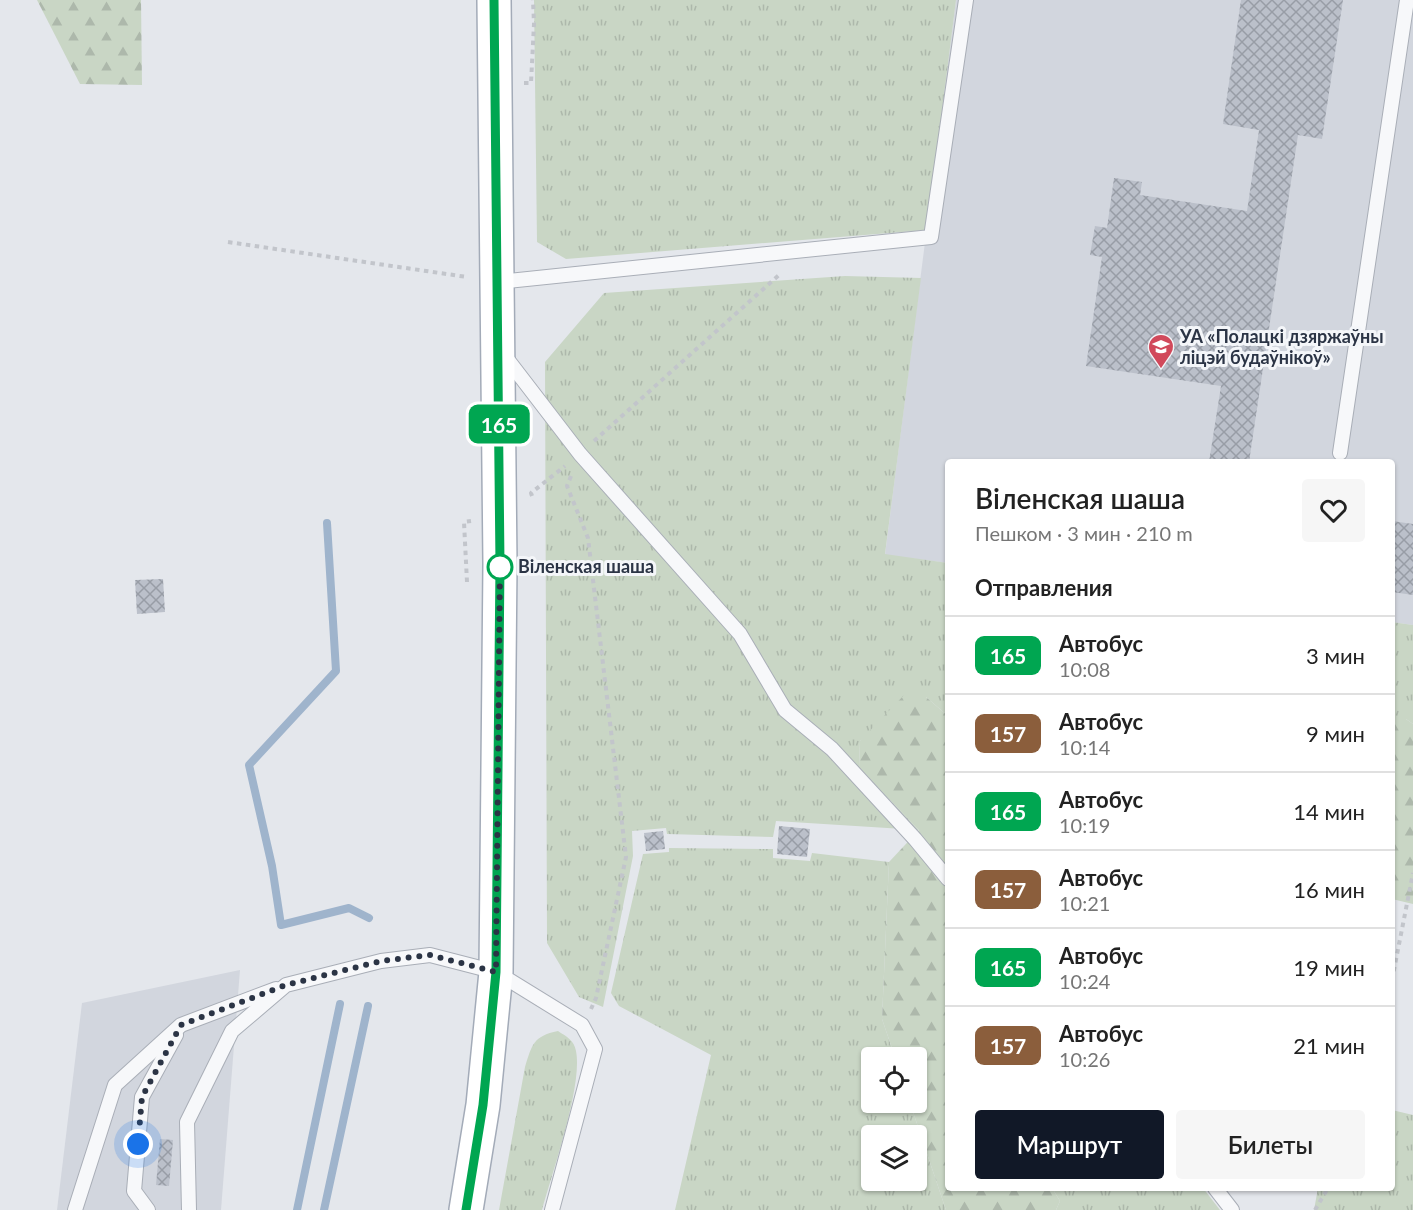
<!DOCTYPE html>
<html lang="ru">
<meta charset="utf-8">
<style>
:root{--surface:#fff;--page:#f6f6f6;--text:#222;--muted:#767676;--line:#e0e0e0;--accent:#111827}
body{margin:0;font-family:Lato,sans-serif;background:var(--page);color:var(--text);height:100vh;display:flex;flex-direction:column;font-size:22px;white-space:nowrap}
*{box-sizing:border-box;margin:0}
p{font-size:20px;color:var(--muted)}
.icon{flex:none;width:33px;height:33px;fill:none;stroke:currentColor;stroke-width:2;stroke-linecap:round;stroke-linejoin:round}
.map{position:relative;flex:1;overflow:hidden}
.details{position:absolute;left:945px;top:459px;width:450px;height:732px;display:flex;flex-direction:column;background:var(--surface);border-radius:6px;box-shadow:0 2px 4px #0004}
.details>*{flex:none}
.badge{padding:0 12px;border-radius:9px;font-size:21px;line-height:39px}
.tools{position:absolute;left:861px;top:1047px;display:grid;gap:12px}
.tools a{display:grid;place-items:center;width:66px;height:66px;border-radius:6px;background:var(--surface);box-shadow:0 2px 4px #0004;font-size:30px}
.you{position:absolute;width:30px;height:30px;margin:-15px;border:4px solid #fff;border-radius:50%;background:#1a73e8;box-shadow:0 0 0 9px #1a73e833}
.map>.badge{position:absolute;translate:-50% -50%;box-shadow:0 0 0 3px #fff}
h2{padding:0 30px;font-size:22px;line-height:54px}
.round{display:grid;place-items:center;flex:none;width:63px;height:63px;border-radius:6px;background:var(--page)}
.headline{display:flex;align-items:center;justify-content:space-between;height:102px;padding:0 30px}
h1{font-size:28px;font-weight:600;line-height:45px}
.primary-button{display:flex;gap:12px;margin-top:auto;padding:12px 30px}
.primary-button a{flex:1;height:69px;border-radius:6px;background:var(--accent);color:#fff;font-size:24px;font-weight:600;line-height:69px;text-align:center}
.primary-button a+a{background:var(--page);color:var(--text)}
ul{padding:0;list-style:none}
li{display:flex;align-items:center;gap:18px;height:78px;padding:0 30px;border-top:2px solid var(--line)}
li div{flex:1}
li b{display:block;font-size:22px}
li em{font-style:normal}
li .badge{min-width:66px;font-weight:700;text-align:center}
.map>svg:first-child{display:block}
.built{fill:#d2d6de}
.grass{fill:url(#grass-tufts);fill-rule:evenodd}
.forest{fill:url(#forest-firs)}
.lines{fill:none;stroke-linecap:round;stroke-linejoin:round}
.stream{stroke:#9fb4cc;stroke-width:8}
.building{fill:url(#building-cross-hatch)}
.lane-casing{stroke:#a9aeb7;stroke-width:16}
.primary-casing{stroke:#a3abb8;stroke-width:36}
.path{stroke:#c2c5cb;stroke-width:4;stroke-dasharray:4.5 4.5;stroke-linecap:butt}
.lane{stroke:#f7f8fa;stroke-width:14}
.primary{stroke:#fff;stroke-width:33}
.line-casing{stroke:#fff;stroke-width:14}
.line{stroke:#00a651;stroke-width:9}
.walk{stroke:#2b3445;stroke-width:6;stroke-dasharray:0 10.8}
.stop-dot{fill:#fff;stroke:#00a651;stroke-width:3}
.labels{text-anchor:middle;stroke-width:6;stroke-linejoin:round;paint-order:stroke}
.poi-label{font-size:18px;font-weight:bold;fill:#2b3445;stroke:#f4f6f9;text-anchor:start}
.stop-label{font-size:18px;font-weight:bold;fill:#2b3445;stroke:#f4f6f9;text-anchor:start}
</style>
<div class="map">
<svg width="1413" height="1210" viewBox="0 0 1413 1210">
<defs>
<pattern id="grass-tufts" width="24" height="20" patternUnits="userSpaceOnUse" patternTransform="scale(1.5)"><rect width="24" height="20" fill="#c9d6c5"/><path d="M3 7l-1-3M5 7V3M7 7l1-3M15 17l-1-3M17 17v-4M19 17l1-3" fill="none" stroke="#adb8ab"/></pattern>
<pattern id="forest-firs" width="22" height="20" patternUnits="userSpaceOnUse" patternTransform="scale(1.5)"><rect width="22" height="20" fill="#c9d6c5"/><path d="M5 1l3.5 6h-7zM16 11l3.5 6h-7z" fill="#adb8ab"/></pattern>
<pattern id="building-cross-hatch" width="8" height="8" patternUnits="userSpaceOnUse" patternTransform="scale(1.5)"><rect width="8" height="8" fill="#bbc0ca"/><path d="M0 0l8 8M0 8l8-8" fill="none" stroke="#989da6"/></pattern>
</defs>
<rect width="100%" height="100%" fill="#e4e7ec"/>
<!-- built -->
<g class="built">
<path d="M 956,0 L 1413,0 L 1413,625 L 1392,622 L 1392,462 L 948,462 L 948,563 L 885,555 Z"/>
<path d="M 240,970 L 221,1210 L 57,1210 L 82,1003 Z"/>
</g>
<!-- grass -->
<g class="grass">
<path d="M 534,0 L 956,0 L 927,230 L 566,259 L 537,242 Z"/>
<path d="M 845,276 L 921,278 L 885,554 L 948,563 L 948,716 L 926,697 L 860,741 L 859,768 L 919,830 L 776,821 L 773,837 L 667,834 L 666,828 L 632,831 L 633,856 L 603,1007 L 579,997 L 547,943 L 545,362 L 604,293 Z"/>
<path d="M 1392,622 L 1413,625 L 1413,724 L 1406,719 L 1392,719 Z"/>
<path d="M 669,848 L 773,849 L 773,858 L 810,861 L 812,853 L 889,862 L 882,1019 L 895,1057 L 872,1058 L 872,1102 L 910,1103 L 946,1210 L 675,1210 L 711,1055 L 619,1006 L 611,993 L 643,854 L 669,852 ZM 872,1136 L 916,1136 L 916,1180 L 872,1180 Z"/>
<path d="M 558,1031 C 567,1037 574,1040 576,1051 C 583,1085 552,1173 542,1210 L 499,1210 L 525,1067 C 532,1045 533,1036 558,1031 Z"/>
<path d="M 1392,1110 L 1413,1115 L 1413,1210 L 1314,1210 L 1318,1188 L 1392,1188 Z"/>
<path d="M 1052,1188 L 1203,1188 L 1220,1210 L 1056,1210 L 1060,1201 Z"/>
</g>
<!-- forest -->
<g class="forest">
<path d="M 37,0 L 141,0 L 142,85 L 80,84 Z"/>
<path d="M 906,693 L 926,697 L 948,716 L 948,1188 L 1052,1188 L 1060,1201 L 1056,1210 L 946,1210 L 910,1103 L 916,1102 L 916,1058 L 895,1057 L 882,1019 L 889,862 L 919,830 L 859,768 L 860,741 Z"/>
<path d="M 1392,719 L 1406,719 L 1413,724 L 1413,904 L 1392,899 Z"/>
</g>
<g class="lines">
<!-- stream -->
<g class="stream">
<path d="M 327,523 L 336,671 L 249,765 L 272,866 L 281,925 L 349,908 L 369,918"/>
<path d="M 297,1210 L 340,1004"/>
<path d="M 324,1210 L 368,1006"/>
</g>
</g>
<!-- building -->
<g class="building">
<path d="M 1241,0 L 1343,0 L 1322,139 L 1298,135 L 1249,462 L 1209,462 L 1221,386 L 1086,366 L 1102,257 L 1090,255 L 1095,226 L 1107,228 L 1114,178 L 1142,182 L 1140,195 L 1247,211 L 1259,130 L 1223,124 Z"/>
<path d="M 1392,521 L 1413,524 L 1413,595 L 1392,592 Z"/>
<path d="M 163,579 L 165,612 L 137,614 L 135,580 Z"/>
<path d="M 779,826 L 810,829 L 807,857 L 777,854 Z"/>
<path d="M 663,831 L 665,849 L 646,851 L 644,833 Z"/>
<path d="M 160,1139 L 173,1140 L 169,1186 L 156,1185 Z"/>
</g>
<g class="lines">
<defs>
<g id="lane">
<path d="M 498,282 L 931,237 L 966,0"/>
<path d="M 504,355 L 580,454 L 740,634 L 785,710 L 832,749 L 915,839 L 948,879"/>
<path d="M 1340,453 L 1407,0"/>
<path d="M 1215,1188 L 1232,1210"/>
<path d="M 75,1210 L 115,1085 L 181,1025 L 276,989"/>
<path d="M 148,1210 L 134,1191 L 142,1097 L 176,1035"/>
<path d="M 189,1210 L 187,1122 L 232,1031 L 286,985 L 381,961 L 430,955 L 496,972 L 582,1025 L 595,1049 L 552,1210"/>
</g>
<path id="primary" d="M 466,1210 L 483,1105 L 496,972 L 500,564 L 494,0"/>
</defs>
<!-- lane casing -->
<use href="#lane" class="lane-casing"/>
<!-- primary casing -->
<use href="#primary" class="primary-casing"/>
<!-- path -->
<g class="path">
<path d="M 524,83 L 531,83 L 534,24 L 533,0"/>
<path d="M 228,242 L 467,277"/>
<path d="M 594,441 L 780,274"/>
<path d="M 571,476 L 567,486 L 588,538 L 626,857 L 596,998 L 591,1009"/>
<path d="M 532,496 L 531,493 L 565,466"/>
<path d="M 467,582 L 464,522 L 471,521"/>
<path d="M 1392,980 L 1413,873"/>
<path d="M 1315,1210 L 1328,1188"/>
</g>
<!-- lane -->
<use href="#lane" class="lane"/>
<!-- primary -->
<use href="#primary" class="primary"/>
</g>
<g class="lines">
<defs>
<path id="line" d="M 466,1210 L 483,1105 L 496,972 L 500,564 L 494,0"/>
</defs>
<!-- line casing -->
<use href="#line" class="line-casing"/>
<!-- line -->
<use href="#line" class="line"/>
<!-- walk -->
<path class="walk" d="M 138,1144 L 142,1097 L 181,1025 L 286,985 L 381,961 L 430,955 L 496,972 L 500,564 L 500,567"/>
</g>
<!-- icons -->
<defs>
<symbol id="university-pin" viewBox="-11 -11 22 30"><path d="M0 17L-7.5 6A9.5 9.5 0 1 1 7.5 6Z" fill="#d1495b" stroke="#f4f6f9"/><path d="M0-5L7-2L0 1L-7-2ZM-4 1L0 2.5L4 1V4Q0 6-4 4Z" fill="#fff"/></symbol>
</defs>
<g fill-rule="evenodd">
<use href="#university-pin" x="1146" y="332" width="30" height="40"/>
</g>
<!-- markers -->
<circle class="stop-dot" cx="500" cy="567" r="12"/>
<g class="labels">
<!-- poi labels -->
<g class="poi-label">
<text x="1180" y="343">УА «Полацкі дзяржаўны<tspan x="1180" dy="21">ліцэй будаўнікоў»</tspan></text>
</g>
<!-- stop labels -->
<g class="stop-label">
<text x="518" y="573">Віленская шаша</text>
</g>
</g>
</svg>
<div class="tools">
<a><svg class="icon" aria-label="locate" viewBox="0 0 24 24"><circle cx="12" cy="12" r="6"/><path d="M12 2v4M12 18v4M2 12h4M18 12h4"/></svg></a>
<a><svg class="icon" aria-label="layers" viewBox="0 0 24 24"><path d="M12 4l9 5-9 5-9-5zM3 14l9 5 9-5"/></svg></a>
</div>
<div class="you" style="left:138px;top:1144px"></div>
<b class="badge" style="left:499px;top:424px;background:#00a651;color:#fff">165</b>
<section class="details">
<div class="headline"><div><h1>Віленская шаша</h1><p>Пешком · 3 мин · 210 m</p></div><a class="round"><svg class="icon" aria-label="heart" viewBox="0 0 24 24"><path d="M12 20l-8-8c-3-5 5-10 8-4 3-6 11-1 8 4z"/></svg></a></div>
<h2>Отправления</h2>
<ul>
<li><span class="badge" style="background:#00a651;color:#fff">165</span><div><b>Автобус</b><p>10:08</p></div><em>3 мин</em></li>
<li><span class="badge" style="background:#8b5e3c;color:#fff">157</span><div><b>Автобус</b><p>10:14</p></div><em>9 мин</em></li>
<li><span class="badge" style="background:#00a651;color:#fff">165</span><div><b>Автобус</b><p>10:19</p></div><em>14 мин</em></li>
<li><span class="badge" style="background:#8b5e3c;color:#fff">157</span><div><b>Автобус</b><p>10:21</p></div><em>16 мин</em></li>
<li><span class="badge" style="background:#00a651;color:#fff">165</span><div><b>Автобус</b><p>10:24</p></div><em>19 мин</em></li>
<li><span class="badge" style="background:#8b5e3c;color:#fff">157</span><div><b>Автобус</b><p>10:26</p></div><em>21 мин</em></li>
</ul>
<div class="primary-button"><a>Маршрут</a><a>Билеты</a></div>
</section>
</div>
